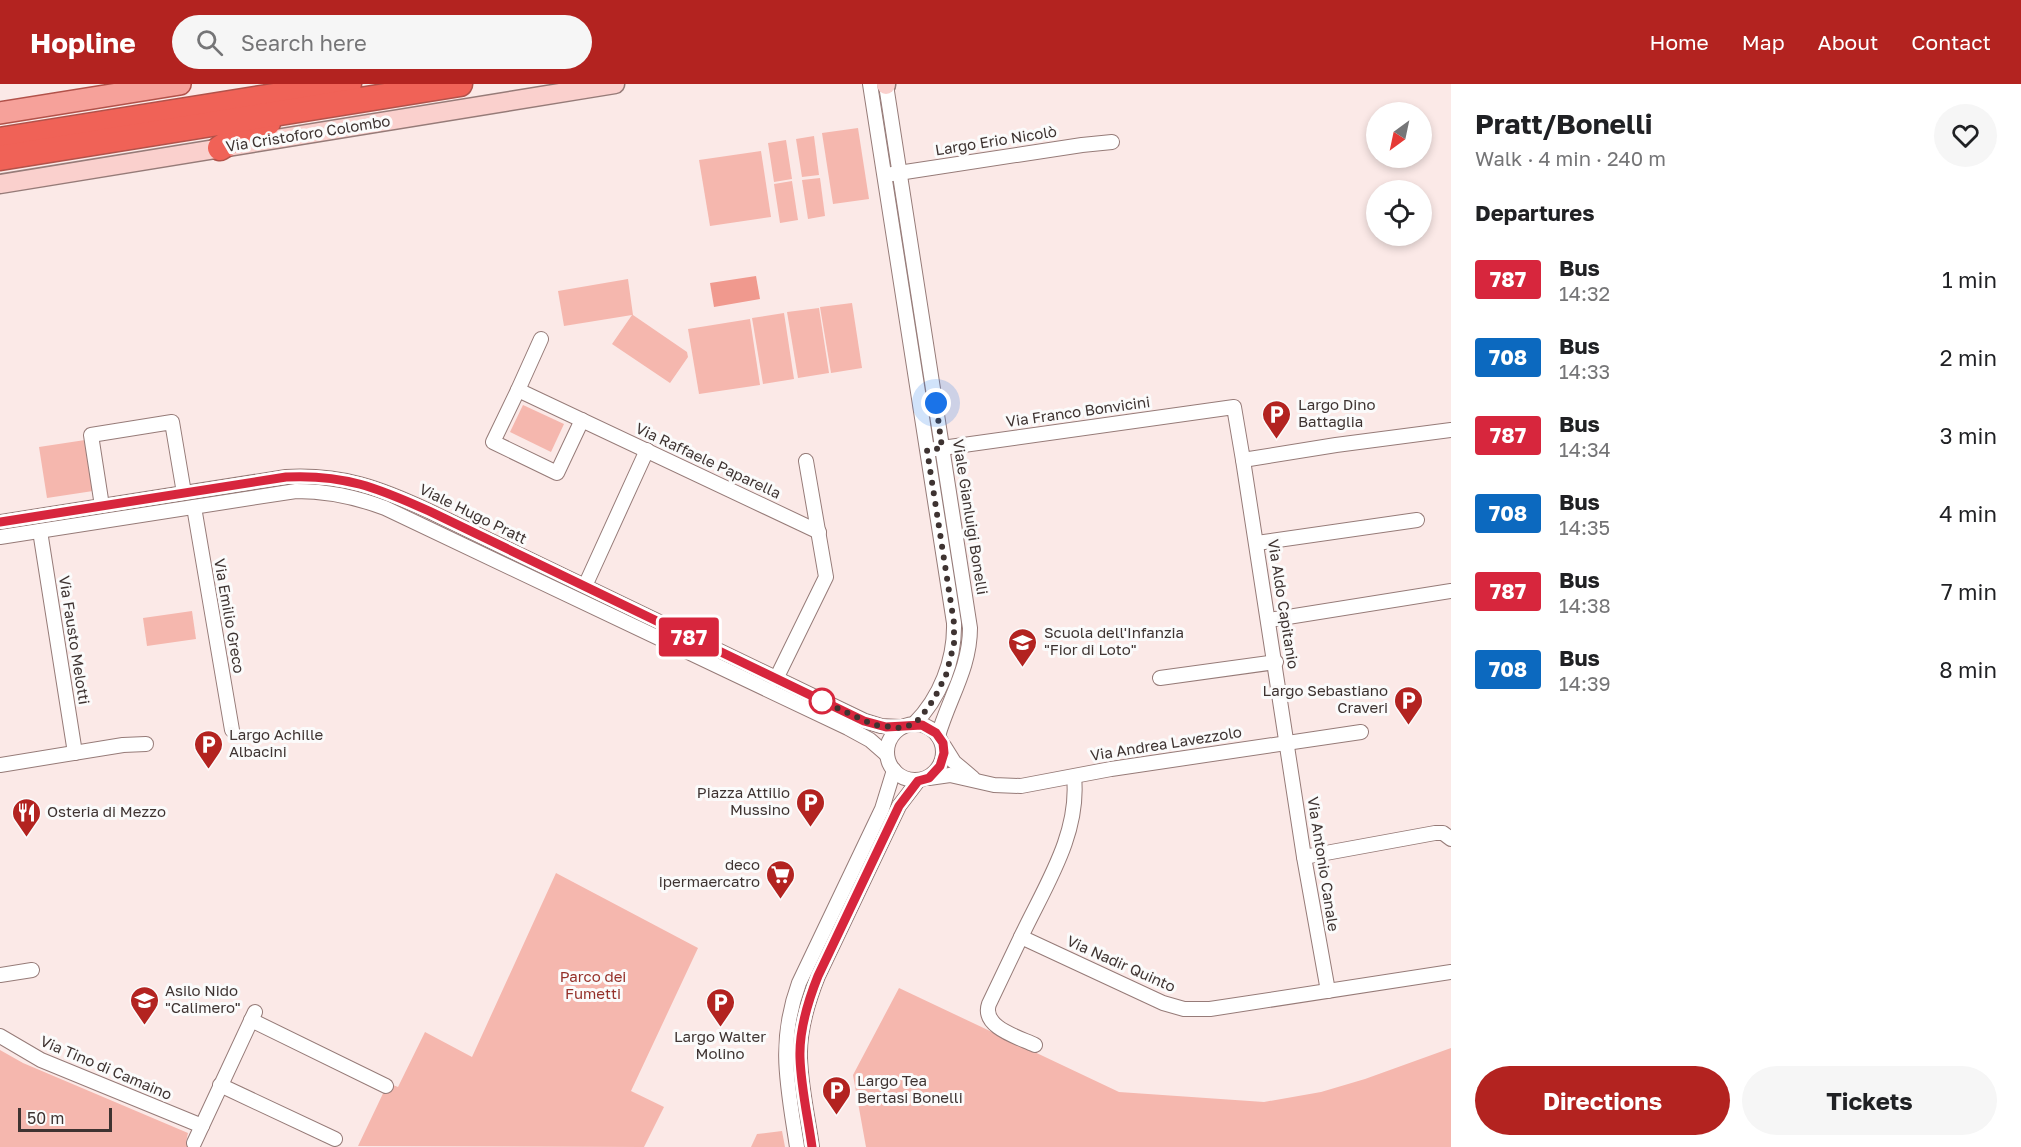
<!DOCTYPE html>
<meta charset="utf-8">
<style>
:root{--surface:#fff;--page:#f6f6f6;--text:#202124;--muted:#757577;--accent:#b32320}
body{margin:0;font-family:"Golos Text",sans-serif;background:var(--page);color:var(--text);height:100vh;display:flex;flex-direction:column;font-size:22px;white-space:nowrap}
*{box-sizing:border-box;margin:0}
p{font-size:20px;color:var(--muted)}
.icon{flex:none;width:33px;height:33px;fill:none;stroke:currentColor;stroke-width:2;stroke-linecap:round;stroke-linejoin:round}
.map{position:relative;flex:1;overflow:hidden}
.panel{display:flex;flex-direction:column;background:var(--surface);width:570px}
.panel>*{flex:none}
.badge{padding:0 12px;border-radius:4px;font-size:21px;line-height:39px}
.needle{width:39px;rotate:213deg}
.fabs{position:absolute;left:1366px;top:18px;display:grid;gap:12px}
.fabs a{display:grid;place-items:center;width:66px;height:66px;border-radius:50%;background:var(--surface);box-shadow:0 3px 9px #0003;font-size:30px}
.scale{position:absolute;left:18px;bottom:15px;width:94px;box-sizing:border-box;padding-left:6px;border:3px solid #3e3331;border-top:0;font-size:16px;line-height:21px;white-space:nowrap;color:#3e3331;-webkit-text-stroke:4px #fbfbfb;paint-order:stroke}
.you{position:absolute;width:30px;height:30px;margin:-15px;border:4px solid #fff;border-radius:50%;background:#1a73e8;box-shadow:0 0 0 9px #1a73e833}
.map>.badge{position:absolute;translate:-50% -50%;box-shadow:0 0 0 3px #fff}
h2{padding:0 24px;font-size:22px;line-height:54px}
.round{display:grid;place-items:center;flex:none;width:63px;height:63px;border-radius:32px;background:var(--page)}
.summary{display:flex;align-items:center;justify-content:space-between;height:102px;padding:0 24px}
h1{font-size:28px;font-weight:700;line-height:45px}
.action{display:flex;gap:12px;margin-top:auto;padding:12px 24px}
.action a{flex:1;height:69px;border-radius:36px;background:var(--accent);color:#fff;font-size:24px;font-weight:700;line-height:69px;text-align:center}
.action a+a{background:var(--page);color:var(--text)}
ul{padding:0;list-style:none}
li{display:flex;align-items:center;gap:18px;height:78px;padding:0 24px}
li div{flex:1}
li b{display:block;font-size:22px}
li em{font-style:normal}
li .badge{min-width:66px;font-weight:700;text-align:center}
header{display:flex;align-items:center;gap:36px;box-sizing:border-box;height:84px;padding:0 30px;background:var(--accent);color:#fff}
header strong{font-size:28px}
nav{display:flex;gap:33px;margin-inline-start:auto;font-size:21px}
.search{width:420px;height:54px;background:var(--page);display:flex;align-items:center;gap:15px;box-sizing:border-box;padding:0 21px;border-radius:33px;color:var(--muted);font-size:22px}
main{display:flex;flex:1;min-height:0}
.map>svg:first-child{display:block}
.green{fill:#f5b7ae}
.water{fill:#f0998e}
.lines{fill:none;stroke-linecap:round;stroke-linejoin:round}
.street-casing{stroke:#967b78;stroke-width:16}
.secondary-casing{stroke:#967b78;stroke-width:21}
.primary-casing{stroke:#b2524a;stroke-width:24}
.highway-casing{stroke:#b2524a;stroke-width:27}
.street{stroke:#fff;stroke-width:14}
.secondary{stroke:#fad0cd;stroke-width:18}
.primary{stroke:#f6a19a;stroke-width:21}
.highway{stroke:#f06257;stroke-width:24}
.line-casing{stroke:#fff;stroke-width:14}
.line{stroke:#d7263d;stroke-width:9}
.walk{stroke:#3e3331;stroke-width:6;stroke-dasharray:0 10.8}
.stop-dot{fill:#fff;stroke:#d7263d;stroke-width:3}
.labels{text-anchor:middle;stroke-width:6;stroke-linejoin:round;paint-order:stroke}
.street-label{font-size:15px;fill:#3e3331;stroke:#fbfbfb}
.poi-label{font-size:15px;fill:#3e3331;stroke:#fbfbfb;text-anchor:start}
.park-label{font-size:15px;fill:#953029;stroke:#fbfbfb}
</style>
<header>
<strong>Hopline</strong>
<div class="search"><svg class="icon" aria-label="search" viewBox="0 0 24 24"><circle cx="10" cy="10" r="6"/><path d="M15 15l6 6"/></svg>Search here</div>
<nav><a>Home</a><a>Map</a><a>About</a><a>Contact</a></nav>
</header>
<main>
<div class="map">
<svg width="1451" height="1063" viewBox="0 0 1451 1063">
<rect width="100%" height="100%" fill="#fbe9e7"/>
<!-- green -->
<g class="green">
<path d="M 858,44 L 869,115 L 833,120 L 822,49 Z"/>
<path d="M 814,52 L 819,91 L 802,93 L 796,55 Z"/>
<path d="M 786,56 L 792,95 L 774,98 L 768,59 Z"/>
<path d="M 761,67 L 771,133 L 710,142 L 699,76 Z"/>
<path d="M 820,94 L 825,132 L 808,135 L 802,96 Z"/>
<path d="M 792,97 L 798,136 L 780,139 L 774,100 Z"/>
<path d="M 628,195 L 633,231 L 687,268 L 688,273 L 670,299 L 612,260 L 632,231 L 564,242 L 558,207 Z"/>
<path d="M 852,219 L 862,284 L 831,289 L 820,223 Z"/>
<path d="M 819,224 L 829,289 L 798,294 L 787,228 Z"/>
<path d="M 784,229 L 794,295 L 763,300 L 752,234 Z"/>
<path d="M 750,235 L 760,301 L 699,310 L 688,245 Z"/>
<path d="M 523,321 L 564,340 L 551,368 L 510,348 Z"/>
<path d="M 85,356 L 93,407 L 47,414 L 39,363 Z"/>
<path d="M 192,527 L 196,555 L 147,562 L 143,534 Z"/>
<path d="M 556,789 L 698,864 L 631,1007 L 664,1023 L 644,1063 L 358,1062 L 388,999 L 398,1003 L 425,948 L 472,973 Z"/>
<path d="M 899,904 L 1119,1008 L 1264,1018 L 1321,1008 L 1365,995 L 1451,964 L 1451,1063 L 866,1063 L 853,991 Z"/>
<path d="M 0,966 L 23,979 L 188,1049 L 186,1058 L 198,1063 L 0,1063 Z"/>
<path d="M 782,1047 L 785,1063 L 751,1063 L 757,1050 Z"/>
</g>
<!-- water -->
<path class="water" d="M 756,192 L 760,215 L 714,223 L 710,199 Z"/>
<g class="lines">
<defs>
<g id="street">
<path d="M 870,0 L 954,539 C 955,576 940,614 914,640"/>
<path d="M 886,1 L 970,544 C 970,584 949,614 938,652"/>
<path d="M 892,90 L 1082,61 L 1112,58"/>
<path d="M 541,255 L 518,306 L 819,448"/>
<path d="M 518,306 L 493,358 L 557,389 L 582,336"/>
<path d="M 935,365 L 1234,323 L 1243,376 L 1336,361 L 1451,346"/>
<path d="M 1243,376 L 1304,773 L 1328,907"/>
<path d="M 102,422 L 91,351 L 172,338 L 184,409"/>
<path d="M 194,423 L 232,646"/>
<path d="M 0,438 L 286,393 C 342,390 380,404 429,427 L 865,637 L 881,642 L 900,643"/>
<path d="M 40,447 L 75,669"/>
<path d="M 0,453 L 296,407 C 328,407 356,413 385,424 L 848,644 L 870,656 L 886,670"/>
<path d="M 1257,459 L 1417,436"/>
<path d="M 585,502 L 647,366"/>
<path d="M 1269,536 L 1451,507"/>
<path d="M 1160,594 L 1276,578"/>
<path d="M 776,595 L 826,493 L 806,377"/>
<circle cx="915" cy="668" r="28"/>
<path d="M 944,662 L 954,678 L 973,694"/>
<path d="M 0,681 L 123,661 L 146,660"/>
<path d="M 1074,693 C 1080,750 1045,802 1021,853 L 1163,919 L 1184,925 L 1210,925 L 1451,888"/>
<path d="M 929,694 L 950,691 L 994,701 L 1021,702 L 1111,685 L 1361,648"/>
<path d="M 1304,773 L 1435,749 L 1443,749 L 1451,755"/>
<path d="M 1021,853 L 989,920 C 981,943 1018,953 1035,961"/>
<path d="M 0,891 L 32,886"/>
<path d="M 251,936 L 386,1002"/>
<path d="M 0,952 L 41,976 L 202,1042"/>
<path d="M 220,1001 L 335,1055"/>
<path d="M 194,1059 L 255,928"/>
<path d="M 797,1063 C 788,1003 777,959 799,899 L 882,725 L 894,686"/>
<path d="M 812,1063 C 808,1034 801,1004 800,974 C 799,947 808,917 818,892 L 899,722 L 918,697"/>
</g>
<g id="secondary">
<path d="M 886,0 L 886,1"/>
<path d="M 0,100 L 615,0"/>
</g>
<path id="primary" d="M 0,29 L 180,0"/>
<g id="highway">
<path d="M 0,56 L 349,0"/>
<path d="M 220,64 L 252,44 L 268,39"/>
<path d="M 0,74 L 460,0"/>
</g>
</defs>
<!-- street casing -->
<use href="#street" class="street-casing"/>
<!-- secondary casing -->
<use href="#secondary" class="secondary-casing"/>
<!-- primary casing -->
<use href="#primary" class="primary-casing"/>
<!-- highway casing -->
<use href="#highway" class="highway-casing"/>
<!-- street -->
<use href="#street" class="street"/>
<!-- secondary -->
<use href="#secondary" class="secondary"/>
<!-- primary -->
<use href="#primary" class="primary"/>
<!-- highway -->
<use href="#highway" class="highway"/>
</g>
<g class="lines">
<defs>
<path id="line" d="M 0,438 L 286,393 C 344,390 378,404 429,427 L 864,637 L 886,643 L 922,641 L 936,649 L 943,659 L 944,669 L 940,682 L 929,694 L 918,697 L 899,722 L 818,892 C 808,917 799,947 800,974 C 801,1004 808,1034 812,1063"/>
</defs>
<!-- line casing -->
<use href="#line" class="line-casing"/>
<!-- line -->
<use href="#line" class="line"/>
<!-- walk -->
<path class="walk" d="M 822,617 L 815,614 L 874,641 L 900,644 L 914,640 L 921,633 L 934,615 L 946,591 L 954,560 L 954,539 L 927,366 L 942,364 L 936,319"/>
</g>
<!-- icons -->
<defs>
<symbol id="parking-pin" viewBox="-11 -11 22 30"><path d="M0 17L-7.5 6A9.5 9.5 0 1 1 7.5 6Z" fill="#b32320" stroke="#fbfbfb"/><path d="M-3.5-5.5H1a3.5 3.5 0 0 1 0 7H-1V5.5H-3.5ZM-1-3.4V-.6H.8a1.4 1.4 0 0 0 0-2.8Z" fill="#fff"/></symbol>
<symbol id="school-pin" viewBox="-11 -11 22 30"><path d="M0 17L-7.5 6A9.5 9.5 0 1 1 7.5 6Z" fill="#b32320" stroke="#fbfbfb"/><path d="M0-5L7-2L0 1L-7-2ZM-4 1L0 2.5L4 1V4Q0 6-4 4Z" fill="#fff"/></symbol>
<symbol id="restaurant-pin" viewBox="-11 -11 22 30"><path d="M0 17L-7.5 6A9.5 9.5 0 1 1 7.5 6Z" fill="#b32320" stroke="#fbfbfb"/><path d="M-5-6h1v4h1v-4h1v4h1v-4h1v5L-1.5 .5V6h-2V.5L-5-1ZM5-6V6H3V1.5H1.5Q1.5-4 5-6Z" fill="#fff"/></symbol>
<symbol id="supermarket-pin" viewBox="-11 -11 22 30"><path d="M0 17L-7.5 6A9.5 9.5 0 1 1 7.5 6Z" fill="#b32320" stroke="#fbfbfb"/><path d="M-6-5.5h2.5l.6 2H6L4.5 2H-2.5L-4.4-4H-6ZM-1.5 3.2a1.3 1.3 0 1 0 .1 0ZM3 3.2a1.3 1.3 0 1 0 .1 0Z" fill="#fff"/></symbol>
</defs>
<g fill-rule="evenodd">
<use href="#parking-pin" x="1260" y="314" width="33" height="45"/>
<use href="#school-pin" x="1006" y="542" width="33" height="45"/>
<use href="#parking-pin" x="1392" y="600" width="33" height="45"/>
<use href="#parking-pin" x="192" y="644" width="33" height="45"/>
<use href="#parking-pin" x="794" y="702" width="33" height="45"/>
<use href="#restaurant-pin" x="10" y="712" width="33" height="45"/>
<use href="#supermarket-pin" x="764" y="774" width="33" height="45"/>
<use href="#school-pin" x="128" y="900" width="33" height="45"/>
<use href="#parking-pin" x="704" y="902" width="33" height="45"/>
<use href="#parking-pin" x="820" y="990" width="33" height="45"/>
</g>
<!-- markers -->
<circle class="stop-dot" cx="822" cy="617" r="12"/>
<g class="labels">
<!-- street labels -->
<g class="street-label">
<text transform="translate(308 50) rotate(-9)" y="5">Via Cristoforo Colombo</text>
<text transform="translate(996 57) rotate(-9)" y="5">Largo Erio Nicolò</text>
<text transform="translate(1078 328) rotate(-8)" y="5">Via Franco Bonvicini</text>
<text transform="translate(708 377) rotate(25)" y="5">Via Raffaele Paparella</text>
<text transform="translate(473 430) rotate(26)" y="5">Viale Hugo Pratt</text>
<text transform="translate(970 433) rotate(81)" y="5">Viale Gianluigi Bonelli</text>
<text transform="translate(1283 520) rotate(81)" y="5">Via Aldo Capitanio</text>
<text transform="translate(229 532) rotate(80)" y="5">Via Emilio Greco</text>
<text transform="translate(74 556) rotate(81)" y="5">Via Fausto Melotti</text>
<text transform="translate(1166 660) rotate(-9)" y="5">Via Andrea Lavezzolo</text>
<text transform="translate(1323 780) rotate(81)" y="5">Via Antonio Canale</text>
<text transform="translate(1121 880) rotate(24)" y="5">Via Nadir Quinto</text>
<text transform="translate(106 984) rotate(23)" y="5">Via Tino di Camaino</text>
</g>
<!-- poi labels -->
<g class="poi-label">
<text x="1298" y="326">Largo Dino<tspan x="1298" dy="17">Battaglia</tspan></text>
<text x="1044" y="554">Scuola dell'Infanzia<tspan x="1044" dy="17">"Fior di Loto"</tspan></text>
<text x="1388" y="612" text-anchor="end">Largo Sebastiano<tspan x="1388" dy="17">Craveri</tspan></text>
<text x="229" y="656">Largo Achille<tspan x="229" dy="17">Albacini</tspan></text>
<text x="790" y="714" text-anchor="end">Piazza Attilio<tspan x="790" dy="17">Mussino</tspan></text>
<text x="47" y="733">Osteria di Mezzo</text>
<text x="760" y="786" text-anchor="end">deco<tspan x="760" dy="17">ipermaercatro</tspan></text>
<text x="165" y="912">Asilo Nido<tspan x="165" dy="17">"Calimero"</tspan></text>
<text x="720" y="958" text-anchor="middle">Largo Walter<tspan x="720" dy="17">Molino</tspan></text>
<text x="857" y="1002">Largo Tea<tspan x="857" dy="17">Bertasi Bonelli</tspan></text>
</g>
<!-- park labels -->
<g class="park-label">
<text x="593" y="898">Parco dei<tspan x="593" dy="17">Fumetti</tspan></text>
</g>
</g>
</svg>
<div class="fabs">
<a><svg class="needle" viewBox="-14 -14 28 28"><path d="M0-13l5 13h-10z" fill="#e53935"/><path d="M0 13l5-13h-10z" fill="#757577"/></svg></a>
<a><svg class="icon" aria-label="locate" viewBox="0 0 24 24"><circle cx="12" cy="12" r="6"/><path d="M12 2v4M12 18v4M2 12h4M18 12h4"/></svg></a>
</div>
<div class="scale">50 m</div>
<div class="you" style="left:936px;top:319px"></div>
<b class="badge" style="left:689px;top:553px;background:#d7263d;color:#fff">787</b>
</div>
<section class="panel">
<div class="summary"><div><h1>Pratt/Bonelli</h1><p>Walk · 4 min · 240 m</p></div><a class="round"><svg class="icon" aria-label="heart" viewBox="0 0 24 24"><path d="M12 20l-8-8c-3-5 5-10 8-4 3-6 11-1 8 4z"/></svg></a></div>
<h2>Departures</h2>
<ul>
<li><span class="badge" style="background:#d7263d;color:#fff">787</span><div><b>Bus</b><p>14:32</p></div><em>1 min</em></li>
<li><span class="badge" style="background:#0c69bf;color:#fff">708</span><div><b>Bus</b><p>14:33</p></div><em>2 min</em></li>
<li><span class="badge" style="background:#d7263d;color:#fff">787</span><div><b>Bus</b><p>14:34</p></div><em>3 min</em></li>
<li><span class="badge" style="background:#0c69bf;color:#fff">708</span><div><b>Bus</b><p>14:35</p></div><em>4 min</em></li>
<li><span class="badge" style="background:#d7263d;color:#fff">787</span><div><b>Bus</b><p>14:38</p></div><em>7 min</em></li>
<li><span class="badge" style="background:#0c69bf;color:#fff">708</span><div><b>Bus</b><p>14:39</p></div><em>8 min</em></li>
</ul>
<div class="action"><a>Directions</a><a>Tickets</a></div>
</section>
</main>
